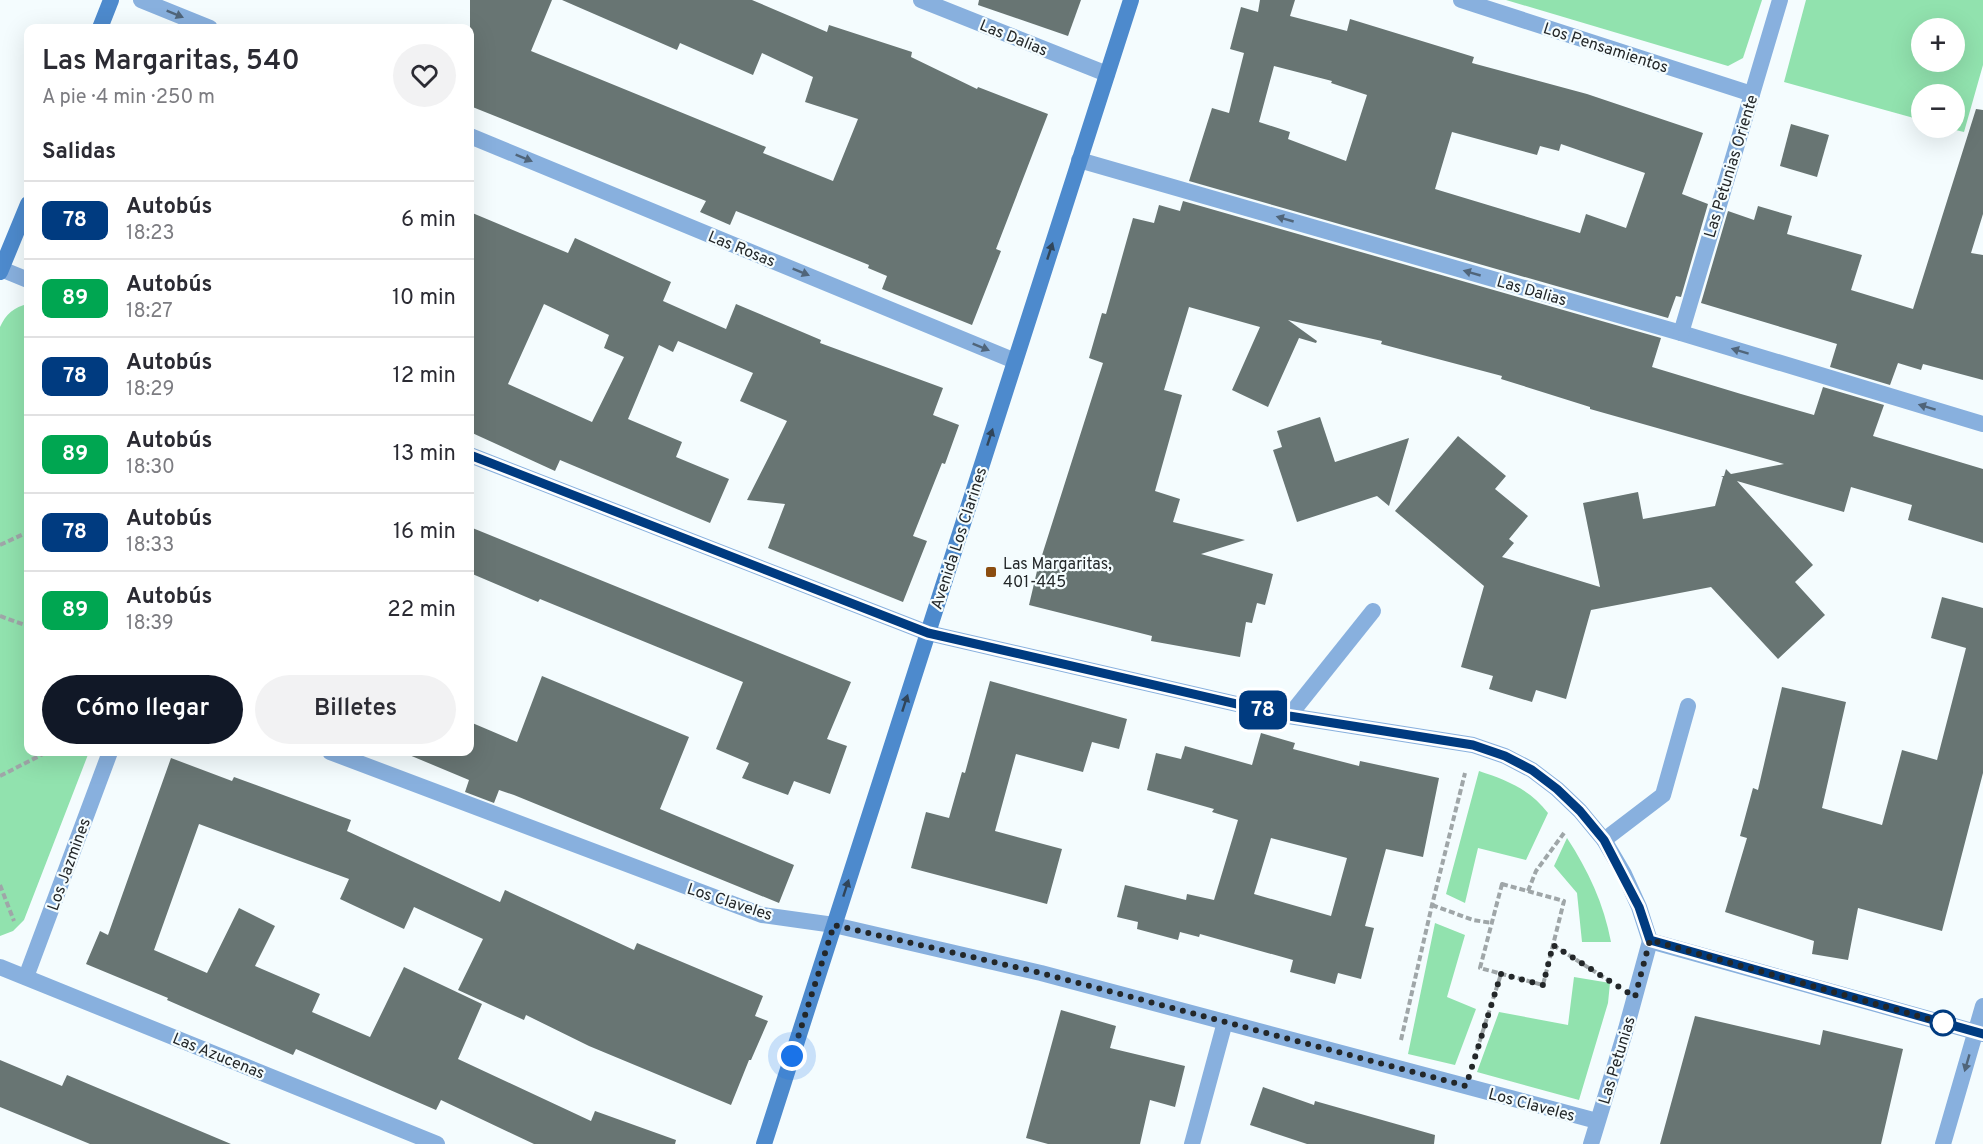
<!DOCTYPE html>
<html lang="es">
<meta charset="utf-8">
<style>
:root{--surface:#fff;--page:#f2f2f3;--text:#2b2b33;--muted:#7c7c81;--line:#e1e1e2;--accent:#111827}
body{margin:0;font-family:Overpass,sans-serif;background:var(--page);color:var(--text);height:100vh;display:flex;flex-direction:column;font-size:22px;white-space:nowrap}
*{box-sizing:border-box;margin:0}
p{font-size:20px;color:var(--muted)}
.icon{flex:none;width:33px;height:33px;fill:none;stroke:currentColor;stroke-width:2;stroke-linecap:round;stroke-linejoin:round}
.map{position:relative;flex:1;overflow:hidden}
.side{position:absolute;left:24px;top:24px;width:450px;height:732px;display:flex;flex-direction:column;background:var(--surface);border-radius:12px;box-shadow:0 6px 24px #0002}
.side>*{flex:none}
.badge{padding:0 12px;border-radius:9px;font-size:21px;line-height:39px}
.buttons{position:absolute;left:1911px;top:18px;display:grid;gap:12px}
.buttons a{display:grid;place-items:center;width:54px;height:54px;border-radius:50%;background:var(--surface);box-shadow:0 6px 24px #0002;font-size:30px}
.you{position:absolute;width:30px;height:30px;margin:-15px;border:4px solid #fff;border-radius:50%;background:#1a73e8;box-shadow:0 0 0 9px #1a73e833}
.map>.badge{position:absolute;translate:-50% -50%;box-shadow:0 0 0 3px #fff}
h2{padding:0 18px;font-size:22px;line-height:54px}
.round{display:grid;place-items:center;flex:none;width:63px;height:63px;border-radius:32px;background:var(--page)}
.summary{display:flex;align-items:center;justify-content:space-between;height:102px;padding:0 18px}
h1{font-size:28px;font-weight:600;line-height:45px}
.button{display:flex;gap:12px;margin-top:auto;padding:12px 18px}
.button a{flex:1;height:69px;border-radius:36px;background:var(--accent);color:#fff;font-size:24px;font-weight:600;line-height:69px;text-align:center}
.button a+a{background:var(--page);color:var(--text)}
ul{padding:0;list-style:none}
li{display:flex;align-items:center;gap:18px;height:78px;padding:0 18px;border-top:2px solid var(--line)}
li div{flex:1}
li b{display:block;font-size:22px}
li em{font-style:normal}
li .badge{min-width:66px;font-weight:700;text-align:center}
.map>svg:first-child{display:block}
.green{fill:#91e2ae;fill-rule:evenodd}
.building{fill:#687573;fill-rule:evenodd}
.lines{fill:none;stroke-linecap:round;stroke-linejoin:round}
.path{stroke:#9fa6a8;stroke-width:4;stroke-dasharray:6 3;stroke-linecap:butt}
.minor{stroke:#88b0de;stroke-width:16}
.tertiary{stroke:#88b0de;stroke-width:16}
.secondary{stroke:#4d8acd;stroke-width:16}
.oneway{fill:#50657a}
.oneway2{fill:#30455a}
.line-casing{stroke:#fff;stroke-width:14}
.line{stroke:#003b80;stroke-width:9}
.walk{stroke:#232729;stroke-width:6;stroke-dasharray:0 10.8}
.poi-dot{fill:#8b4d10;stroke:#f4fcfe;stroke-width:2}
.stop-dot{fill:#fff;stroke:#003b80;stroke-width:3}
.labels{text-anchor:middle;stroke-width:4.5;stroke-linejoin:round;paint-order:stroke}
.street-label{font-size:16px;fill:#232729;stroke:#f4fcfe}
.poi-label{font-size:16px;fill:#232729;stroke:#f4fcfe;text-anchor:start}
</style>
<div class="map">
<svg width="1983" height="1144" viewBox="0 0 1983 1144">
<rect width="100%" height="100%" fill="#f4fcfe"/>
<!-- green -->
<g class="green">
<path d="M 1506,0 L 1762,0 L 1743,58 L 1728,66 Z"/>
<path d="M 1806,0 L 1983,0 L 1983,65 L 1964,132 L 1947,128 L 1954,128 L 1954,94 L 1922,94 L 1921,120 L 1784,82 ZM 1922,28 L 1954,28 L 1954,62 L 1922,62 Z"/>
<path d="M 28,304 L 28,752 L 89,752 L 24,920 L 13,931 L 0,936 L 0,327 C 6,314 14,307 28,304 Z"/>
<path d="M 1479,771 C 1506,780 1530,789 1548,813 L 1526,860 L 1478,848 L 1465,903 L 1446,894 Z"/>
<path d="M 1567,838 C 1588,870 1604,904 1611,942 L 1582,942 L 1577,893 L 1554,866 Z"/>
<path d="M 1435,923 L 1465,935 L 1447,997 L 1476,1009 L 1455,1065 L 1408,1054 Z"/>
<path d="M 1574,977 L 1610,983 L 1608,1003 L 1579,1100 L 1477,1072 L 1499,1012 L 1568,1025 Z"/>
</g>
<!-- building -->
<g class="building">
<path d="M 470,0 L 552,0 L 531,51 L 766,147 L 763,153 L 833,181 L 858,119 L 805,102 L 813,77 L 762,53 L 753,75 L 680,43 L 677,50 L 562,0 L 752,0 L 827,32 L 829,25 L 912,52 L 911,57 L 977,89 L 978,87 L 1048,114 L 996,249 L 1001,251 L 972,325 L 882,289 L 887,276 L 868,268 L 869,265 L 736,211 L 730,225 L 700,212 L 706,201 L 470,106 Z"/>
<path d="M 979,0 L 1081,0 L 1068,36 L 978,5 Z"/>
<path d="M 1260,0 L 1295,0 L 1290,16 L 1347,31 L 1350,19 L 1474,57 L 1472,63 L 1587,94 L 1703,133 L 1682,194 L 1708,204 L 1681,297 L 1676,296 L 1668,318 L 1189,181 L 1212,108 L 1229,113 L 1244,53 L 1230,49 L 1241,7 L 1258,12 ZM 1274,66 L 1332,81 L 1331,83 L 1367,95 L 1346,161 L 1288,139 L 1290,132 L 1259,122 ZM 1452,132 L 1537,155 L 1540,146 L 1559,151 L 1561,144 L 1645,173 L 1626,228 L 1586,214 L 1580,233 L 1435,189 Z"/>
<path d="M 1976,109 L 1983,110 L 1983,214 L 1971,253 L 1983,255 L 1983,380 L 1923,364 L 1921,370 L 1898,363 L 1890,385 L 1830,367 L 1837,344 L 1701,303 L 1728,211 L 1754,220 L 1758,206 L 1792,216 L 1787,234 L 1862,255 L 1851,290 L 1913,309 Z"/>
<path d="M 1791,124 L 1829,135 L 1817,177 L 1780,166 Z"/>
<path d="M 1183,201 L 1661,338 L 1652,367 L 1741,394 L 1814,415 L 1823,387 L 1884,405 L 1873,436 L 1983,469 L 1983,543 L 1908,520 L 1912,505 L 1851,487 L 1844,512 L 1737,481 L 1813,565 L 1795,582 L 1825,615 L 1778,659 L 1711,587 L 1591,610 L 1566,699 L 1536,690 L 1532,702 L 1489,689 L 1493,676 L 1461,667 L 1484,586 L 1395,511 L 1458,436 L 1506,476 L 1495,489 L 1528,516 L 1509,539 L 1514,543 L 1502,557 L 1600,587 L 1583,503 L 1638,492 L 1643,519 L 1715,506 L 1723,477 L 1721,476 L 1724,476 L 1726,469 L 1731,474 L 1784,464 L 1590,409 L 1590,407 L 1501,379 L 1502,376 L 1381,344 L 1382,341 L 1288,320 L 1317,341 L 1316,343 L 1299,338 L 1268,407 L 1232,390 L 1260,327 L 1189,307 L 1164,390 L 1182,395 L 1155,491 L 1180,499 L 1173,522 L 1245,540 L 1201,554 L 1273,574 L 1265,605 L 1257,603 L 1252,623 L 1246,622 L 1240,657 L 1151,641 L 1152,636 L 1029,605 L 1037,571 L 1103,363 L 1089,358 L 1102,313 L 1106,314 L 1133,218 L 1154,223 L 1159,205 L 1180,211 Z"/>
<path d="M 470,212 L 568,253 L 575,238 L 671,282 L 663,301 L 726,329 L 736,304 L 821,340 L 820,343 L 943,388 L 933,415 L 959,425 L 945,464 L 942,463 L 913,536 L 927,541 L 903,602 L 768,548 L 785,504 L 747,500 L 787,421 L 740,401 L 753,373 L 678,341 L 673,352 L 659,345 L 628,419 L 682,442 L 676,457 L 729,479 L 710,523 L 560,460 L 555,471 L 470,432 ZM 544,304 L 609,335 L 604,348 L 624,357 L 592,422 L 508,384 Z"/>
<path d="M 1320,417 L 1335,462 L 1409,438 L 1389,506 L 1377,496 L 1297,522 L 1273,450 L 1282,447 L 1277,431 Z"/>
<path d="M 470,527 L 851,682 L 827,739 L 847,746 L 830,794 L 794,781 L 788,795 L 742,778 L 749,763 L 716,749 L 743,682 L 540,599 L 538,602 L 470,573 Z"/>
<path d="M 1942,597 L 1983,608 L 1983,773 L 1942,931 L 1858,908 L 1848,960 L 1812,954 L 1814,941 L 1725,912 L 1747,838 L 1740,836 L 1753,788 L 1758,790 L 1782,687 L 1846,702 L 1822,808 L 1882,825 L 1902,750 L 1937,760 L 1966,648 L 1931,638 Z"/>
<path d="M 542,676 L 689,737 L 660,809 L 794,865 L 779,903 L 514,795 L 499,790 L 494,803 L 465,792 L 469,780 L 402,752 L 470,752 L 470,722 L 517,742 Z"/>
<path d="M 990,681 L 1127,719 L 1119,749 L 1092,742 L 1083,772 L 1016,754 L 995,831 L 1062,849 L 1047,904 L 911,868 L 926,812 L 949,818 L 962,772 L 965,773 Z"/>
<path d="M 1261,733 L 1295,743 L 1293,749 L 1359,766 L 1360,761 L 1439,778 L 1423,857 L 1386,849 L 1365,926 L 1374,928 L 1361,979 L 1338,973 L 1335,984 L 1290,972 L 1293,960 L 1200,934 L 1199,937 L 1180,932 L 1178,940 L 1137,929 L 1138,922 L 1117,917 L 1125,885 L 1186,900 L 1187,894 L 1214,900 L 1238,820 L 1212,812 L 1214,809 L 1147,790 L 1156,753 L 1181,759 L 1185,746 L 1252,765 ZM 1271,838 L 1347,858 L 1331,916 L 1254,894 Z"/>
<path d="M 171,758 L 232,781 L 234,777 L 351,820 L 347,831 L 500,902 L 505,890 L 634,950 L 637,943 L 763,996 L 755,1016 L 768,1021 L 751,1060 L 749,1060 L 731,1105 L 589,1046 L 526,1015 L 524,1020 L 458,990 L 483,939 L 414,907 L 404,929 L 340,899 L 349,879 L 199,824 L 154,950 L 207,973 L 239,908 L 275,926 L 255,966 L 320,994 L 312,1012 L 370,1037 L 404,967 L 482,1004 L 458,1059 L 591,1121 L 595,1111 L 676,1140 L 675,1144 L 534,1144 L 441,1100 L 436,1110 L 296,1049 L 293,1055 L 167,1000 L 168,998 L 86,964 L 100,931 L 108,935 Z"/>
<path d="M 1061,1010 L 1116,1026 L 1110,1048 L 1185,1066 L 1175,1107 L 1150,1100 L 1140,1144 L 1048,1144 L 1026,1138 Z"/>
<path d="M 1695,1016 L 1820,1045 L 1823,1030 L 1903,1049 L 1881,1144 L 1660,1144 Z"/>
<path d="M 0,1060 L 62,1086 L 67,1075 L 231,1144 L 90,1144 L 0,1107 Z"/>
<path d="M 1263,1087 L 1314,1105 L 1315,1101 L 1435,1135 L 1434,1144 L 1307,1144 L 1250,1125 Z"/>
</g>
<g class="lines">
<!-- path -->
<g class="path">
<path d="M 0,545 L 28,532"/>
<path d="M 0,616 L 28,626"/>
<path d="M 0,776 L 47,752"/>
<path d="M 1502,884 L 1564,901 L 1543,985 L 1480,968 Z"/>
<path d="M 0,885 L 14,921"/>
<path d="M 1528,891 L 1536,871 L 1564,833"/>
<path d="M 1432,905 L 1473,920 L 1492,923"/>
<path d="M 1553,945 L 1611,982"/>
<path d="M 1401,1040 L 1432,905 L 1465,773"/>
<path d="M 1474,1059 L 1501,974"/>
</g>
<!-- minor -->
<g class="minor">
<path d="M 141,0 L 210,28"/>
<path d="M 921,0 L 1107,74"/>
<path d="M 1461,0 L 1752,94"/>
<path d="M 470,136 L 1015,361"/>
<path d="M 1079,160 L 1681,333 L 1983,424"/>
<path d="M 1681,333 L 1780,0"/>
<path d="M 1289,716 L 1373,611"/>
<path d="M 330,752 L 762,915 L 834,925 L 1041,973 L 1597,1121"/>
<path d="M 1604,840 L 1663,795 L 1688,706"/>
<path d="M 26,977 L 110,752"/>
<path d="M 1192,1144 L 1225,1022"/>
<path d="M 1591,1144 L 1626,1029 L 1650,941"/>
</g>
<!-- tertiary -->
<g class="tertiary">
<path d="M 1,269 L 28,280"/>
<path d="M 470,455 L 928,633 L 1289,716 L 1473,745 L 1505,756 L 1532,770 L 1557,789 L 1580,811 L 1604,840 L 1624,874 L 1639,907 L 1650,941 L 1983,1034"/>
<path d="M 0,967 L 437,1144"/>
<path d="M 1943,1144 L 1983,1006"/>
</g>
<!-- secondary -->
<g class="secondary">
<path d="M 100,28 L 111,0"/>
<path d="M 0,272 L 28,204"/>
<path d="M 764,1144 L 1131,0"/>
</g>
</g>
<!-- one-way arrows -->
<defs><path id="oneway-solid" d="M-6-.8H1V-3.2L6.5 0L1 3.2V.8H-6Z" transform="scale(1.5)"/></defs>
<g class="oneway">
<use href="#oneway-solid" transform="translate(175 14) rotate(22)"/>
<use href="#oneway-solid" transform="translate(524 158) rotate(22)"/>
<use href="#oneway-solid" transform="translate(1285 219) rotate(-164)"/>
<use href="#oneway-solid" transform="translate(801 272) rotate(22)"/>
<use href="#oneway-solid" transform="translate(1472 273) rotate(-164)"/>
<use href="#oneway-solid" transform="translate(981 347) rotate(22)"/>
<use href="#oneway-solid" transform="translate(1740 351) rotate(-163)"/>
<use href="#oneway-solid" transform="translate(1927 407) rotate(-163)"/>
<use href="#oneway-solid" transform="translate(1967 1063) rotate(106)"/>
</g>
<g class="oneway2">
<use href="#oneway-solid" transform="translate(1050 251) rotate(-72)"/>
<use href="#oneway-solid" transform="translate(990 437) rotate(-72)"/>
<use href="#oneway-solid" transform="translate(905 703) rotate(-72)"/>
<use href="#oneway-solid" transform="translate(846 888) rotate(-72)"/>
</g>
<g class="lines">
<defs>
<path id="line" d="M 470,455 L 928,633 L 1289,716 L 1473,745 L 1505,756 L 1532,770 L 1557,789 L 1580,811 L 1604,840 L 1639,907 L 1650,940 L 1983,1034"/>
</defs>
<!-- line casing -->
<use href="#line" class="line-casing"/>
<!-- line -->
<use href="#line" class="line"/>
<!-- walk -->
<path class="walk" d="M 792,1056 L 834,925 L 1041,973 L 1466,1086 L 1501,974 L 1543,985 L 1553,945 L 1635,997 L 1650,940 L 1943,1023"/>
</g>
<!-- markers -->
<rect class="poi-dot" x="985" y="566" width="12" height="12" rx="3"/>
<circle class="stop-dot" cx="1943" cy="1023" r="12"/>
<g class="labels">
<!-- street labels -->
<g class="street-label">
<text transform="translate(1014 37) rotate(22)" y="6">Las Dalias</text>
<text transform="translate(1606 47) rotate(18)" y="6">Los Pensamientos</text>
<text transform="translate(1730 166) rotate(-73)" y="6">Las Petunias Oriente</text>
<text transform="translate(742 248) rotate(22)" y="6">Las Rosas</text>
<text transform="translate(1532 290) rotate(16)" y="6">Las Dalias</text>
<text transform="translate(958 538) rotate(-72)" y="6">Avenida Los Clarines</text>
<text transform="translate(68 864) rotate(-70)" y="6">Los Jazmines</text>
<text transform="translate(730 901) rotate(18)" y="6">Los Claveles</text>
<text transform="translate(219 1055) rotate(22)" y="6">Las Azucenas</text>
<text transform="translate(1616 1060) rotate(-73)" y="6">Las Petunias</text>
<text transform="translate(1532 1104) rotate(15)" y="6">Los Claveles</text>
</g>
<!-- poi labels -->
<g class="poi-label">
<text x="1003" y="569">Las Margaritas,<tspan x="1003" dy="18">401-445</tspan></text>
</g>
</g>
</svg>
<div class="buttons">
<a>+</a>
<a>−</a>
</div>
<div class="you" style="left:792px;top:1056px"></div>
<b class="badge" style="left:1263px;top:710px;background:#003b80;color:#fff">78</b>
<section class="side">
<div class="summary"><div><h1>Las Margaritas, 540</h1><p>A pie · 4 min · 250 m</p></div><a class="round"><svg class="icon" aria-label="heart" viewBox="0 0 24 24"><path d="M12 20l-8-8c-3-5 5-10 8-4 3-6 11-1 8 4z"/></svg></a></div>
<h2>Salidas</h2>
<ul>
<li><span class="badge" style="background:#003b80;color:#fff">78</span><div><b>Autobús</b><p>18:23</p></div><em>6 min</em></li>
<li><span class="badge" style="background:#00a651;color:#fff">89</span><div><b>Autobús</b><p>18:27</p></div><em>10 min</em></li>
<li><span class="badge" style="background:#003b80;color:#fff">78</span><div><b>Autobús</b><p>18:29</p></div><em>12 min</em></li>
<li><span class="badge" style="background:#00a651;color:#fff">89</span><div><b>Autobús</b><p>18:30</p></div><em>13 min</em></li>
<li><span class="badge" style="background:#003b80;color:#fff">78</span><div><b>Autobús</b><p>18:33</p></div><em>16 min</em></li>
<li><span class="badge" style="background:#00a651;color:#fff">89</span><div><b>Autobús</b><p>18:39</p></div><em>22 min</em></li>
</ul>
<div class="button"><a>Cómo llegar</a><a>Billetes</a></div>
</section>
</div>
